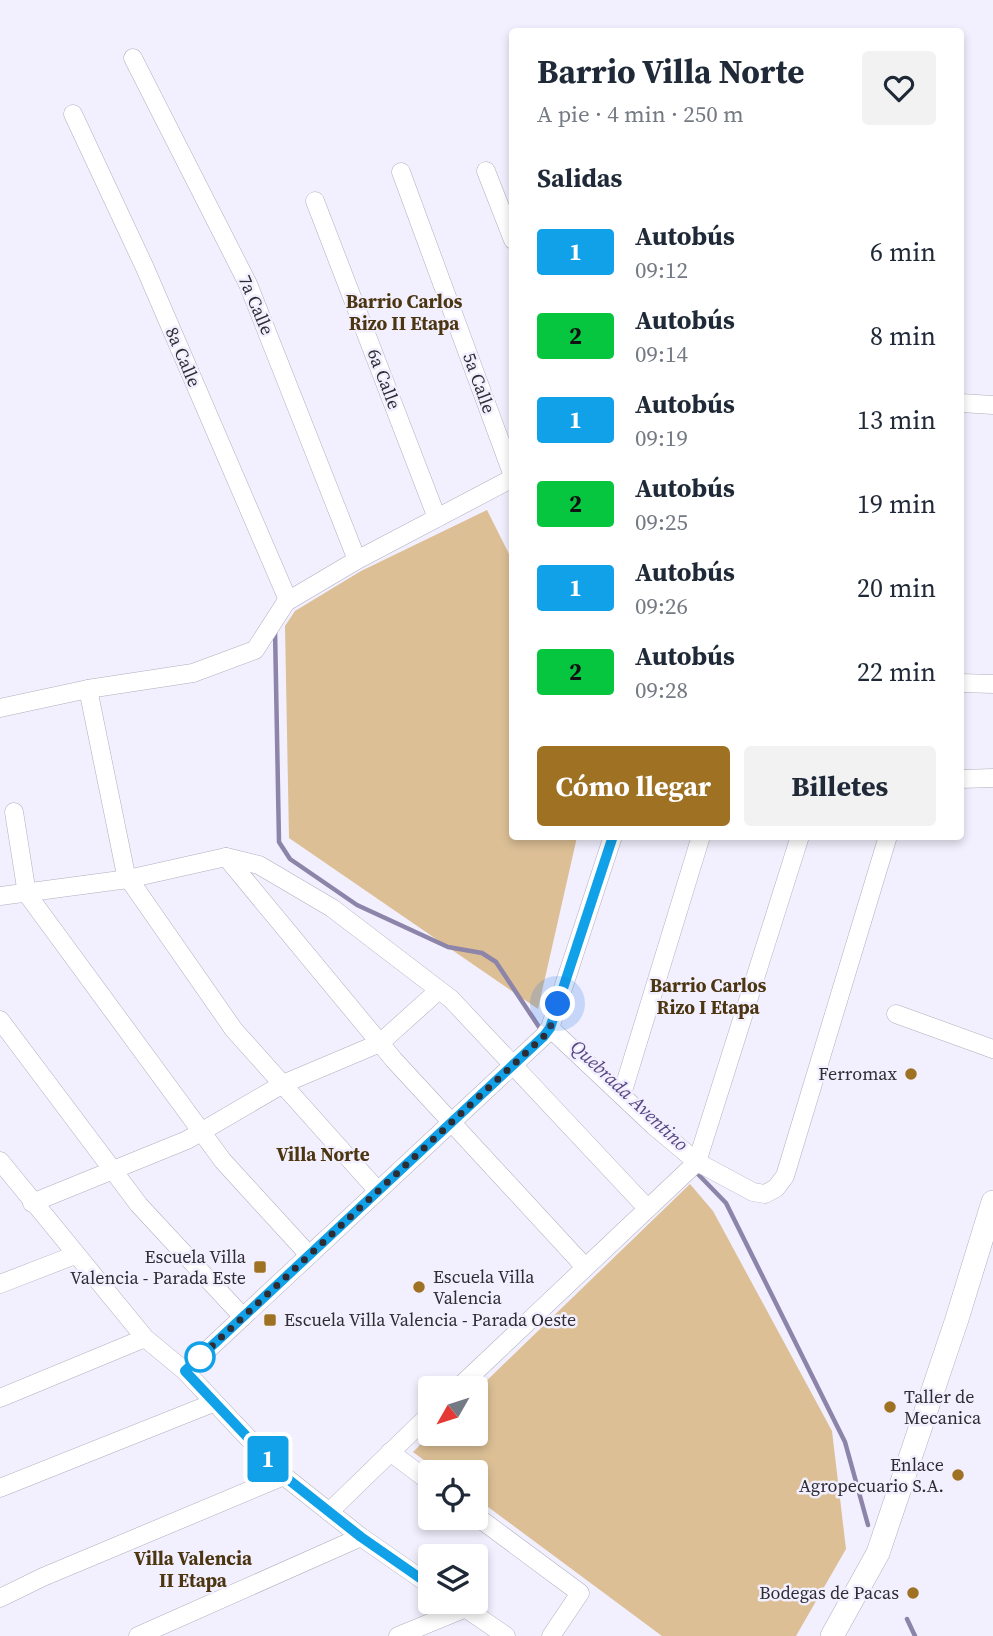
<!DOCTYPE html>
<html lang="es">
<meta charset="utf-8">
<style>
:root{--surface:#fff;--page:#f2f2f3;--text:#1f2937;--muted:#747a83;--accent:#9f7123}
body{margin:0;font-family:"Source Serif 4",serif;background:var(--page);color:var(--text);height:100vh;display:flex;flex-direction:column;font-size:26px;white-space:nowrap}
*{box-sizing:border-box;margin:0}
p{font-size:23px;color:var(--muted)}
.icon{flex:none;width:38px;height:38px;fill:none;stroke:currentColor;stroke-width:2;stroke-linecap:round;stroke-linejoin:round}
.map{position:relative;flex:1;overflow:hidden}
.drawer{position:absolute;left:509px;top:28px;width:455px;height:812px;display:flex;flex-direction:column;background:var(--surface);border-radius:7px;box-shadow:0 4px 10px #0003}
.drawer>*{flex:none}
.badge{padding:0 14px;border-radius:5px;font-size:24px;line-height:46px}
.needle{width:46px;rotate:231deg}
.fabs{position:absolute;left:418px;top:1376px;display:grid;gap:14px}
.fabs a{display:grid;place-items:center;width:70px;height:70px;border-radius:7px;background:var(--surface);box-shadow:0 4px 10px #0003;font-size:35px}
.you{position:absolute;width:35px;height:35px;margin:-18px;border:5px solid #fff;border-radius:50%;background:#1a73e8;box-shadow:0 0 0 10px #1a73e833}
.map>.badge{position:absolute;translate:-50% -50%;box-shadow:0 0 0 4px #fff}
h2{padding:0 28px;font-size:26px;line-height:63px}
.round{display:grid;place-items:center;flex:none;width:74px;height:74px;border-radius:7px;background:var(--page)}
.summary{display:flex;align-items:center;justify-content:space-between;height:119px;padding:0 28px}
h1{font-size:33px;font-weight:700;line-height:52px}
.cta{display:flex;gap:14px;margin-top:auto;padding:14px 28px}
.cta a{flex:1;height:80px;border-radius:7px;background:var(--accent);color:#fff;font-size:28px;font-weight:700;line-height:80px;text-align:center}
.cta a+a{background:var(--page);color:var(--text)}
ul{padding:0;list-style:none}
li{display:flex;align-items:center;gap:21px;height:84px;padding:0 28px}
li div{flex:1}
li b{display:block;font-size:26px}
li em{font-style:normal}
li .badge{min-width:77px;font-weight:700;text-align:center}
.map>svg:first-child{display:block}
.green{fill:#dcbf95}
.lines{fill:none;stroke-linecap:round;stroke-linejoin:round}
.stream{stroke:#8d84a9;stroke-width:4.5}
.minor-casing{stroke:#b1afbd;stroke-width:19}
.major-casing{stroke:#b1afbd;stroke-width:24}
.minor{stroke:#fff;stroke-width:18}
.major{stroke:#fff;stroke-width:23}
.line-casing{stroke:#fff;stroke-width:16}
.line{stroke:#11a1e8;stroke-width:10}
.walk{stroke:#2f2d33;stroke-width:7;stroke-dasharray:0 12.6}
.poi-dot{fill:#9f7123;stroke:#f2effe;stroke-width:2.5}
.stop-dot{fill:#fff;stroke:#11a1e8;stroke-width:3.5}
.labels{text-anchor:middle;stroke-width:5;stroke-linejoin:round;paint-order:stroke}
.street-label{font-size:18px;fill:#2f2d33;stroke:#f2effe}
.poi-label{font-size:18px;fill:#2f2d33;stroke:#f2effe;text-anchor:end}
.neighbourhood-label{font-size:19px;font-weight:bold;fill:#4c3511;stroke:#f2effe}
.water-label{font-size:19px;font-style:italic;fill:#584684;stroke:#f2effe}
</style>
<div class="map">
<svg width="993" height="1636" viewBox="0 0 993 1636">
<rect width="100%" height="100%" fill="#f2effe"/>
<!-- green -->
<g class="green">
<path d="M 487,510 L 513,562 L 513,836 L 577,837 L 538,1009 L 289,838 L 285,626 L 295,611 L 361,571 Z"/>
<path d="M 690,1184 L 713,1211 L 832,1431 L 846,1549 L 796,1636 L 662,1636 L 476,1498 L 476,1472 L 440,1472 L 413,1452 L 432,1433 L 476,1433 L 476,1391 Z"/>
</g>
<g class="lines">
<!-- stream -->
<g class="stream">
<path d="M 275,629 L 279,842 L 290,859 L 357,905 L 448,947 L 482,953 L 496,962 L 541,1030"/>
<path d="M 694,1170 L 726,1203 L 845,1442 L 868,1525"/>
<path d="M 907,1619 L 915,1636"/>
</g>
<defs>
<g id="minor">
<path d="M 133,58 L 248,284 L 357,560"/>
<path d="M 73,114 L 145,268 L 288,600 L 286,602"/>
<path d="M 486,171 L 513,240"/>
<path d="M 401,172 L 513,476"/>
<path d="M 315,201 L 437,518"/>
<path d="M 961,403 L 993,405"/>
<path d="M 961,683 L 993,684"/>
<path d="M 88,689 L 126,875 L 234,1030 L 378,1191"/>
<path d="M 0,708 L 88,689 L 193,673 L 255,650 L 286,602 L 357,560 L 513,478"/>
<path d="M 961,779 L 993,778"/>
<path d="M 14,812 L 27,894 L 223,1161 L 309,1255"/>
<path d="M 226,857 L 394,1060 L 585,1267"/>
<path d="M 0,896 L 128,879 L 226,857 L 259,865 L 332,908 L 451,999 L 647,1208"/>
<path d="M 896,1014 L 993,1049"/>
<path d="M 0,1020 L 139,1205 L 243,1317"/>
<path d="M 550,1028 L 654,1126 L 697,1162 L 753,1192 L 765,1194 L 776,1188 L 785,1176 L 888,836"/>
<path d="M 622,1094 L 701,836"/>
<path d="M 0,1161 L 145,1338 L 185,1371 L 284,1476 L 361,1537 L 430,1585"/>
<path d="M 32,1203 L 187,1140 L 283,1084 L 380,1043 L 439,990"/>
<path d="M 0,1284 L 75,1255"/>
<path d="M 185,1371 L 544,1036 L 550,1028 L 613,836"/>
<path d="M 458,1388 L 697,1162 L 800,836"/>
<path d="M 0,1398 L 145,1338"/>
<path d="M 390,1452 L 430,1482"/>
<path d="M 0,1488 L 213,1403"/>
<path d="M 329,1512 L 430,1414"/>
<path d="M 476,1516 L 580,1593 L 551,1636"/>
<path d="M 0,1598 L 43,1577 L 284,1476"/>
<path d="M 458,1603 L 506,1636"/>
<path d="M 138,1636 L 361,1537"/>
<path d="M 398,1636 L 466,1608"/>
</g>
<path id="major" d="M 832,1636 L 878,1553 L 957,1319 L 993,1202"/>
</defs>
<!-- minor casing -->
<use href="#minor" class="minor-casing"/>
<!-- major casing -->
<use href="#major" class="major-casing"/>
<!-- minor -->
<use href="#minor" class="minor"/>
<!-- major -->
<use href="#major" class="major"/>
</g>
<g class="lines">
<defs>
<path id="line" d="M 430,1585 L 361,1537 L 284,1476 L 185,1371 L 544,1036 L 550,1028 L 613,836"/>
</defs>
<!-- line casing -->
<use href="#line" class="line-casing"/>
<!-- line -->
<use href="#line" class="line"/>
<!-- walk -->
<path class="walk" d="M 200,1357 L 197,1360 L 544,1036 L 550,1028 L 558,1004"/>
</g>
<!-- markers -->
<g class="poi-dot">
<circle cx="911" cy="1074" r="7"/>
<rect x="253" y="1260" width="14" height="14" rx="3.5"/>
<circle cx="419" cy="1287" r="7"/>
<rect x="263" y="1313" width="14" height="14" rx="3.5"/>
<circle cx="890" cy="1407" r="7"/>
<circle cx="958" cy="1475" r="7"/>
<circle cx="913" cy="1593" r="7"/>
</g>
<circle class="stop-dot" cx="200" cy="1357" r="14"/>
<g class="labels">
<!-- street labels -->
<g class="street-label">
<text transform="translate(256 305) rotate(67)" y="6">7a Calle</text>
<text transform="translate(183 357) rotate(67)" y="6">8a Calle</text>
<text transform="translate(384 379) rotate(69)" y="6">6a Calle</text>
<text transform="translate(479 383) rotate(70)" y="6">5a Calle</text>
</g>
<!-- poi labels -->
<g class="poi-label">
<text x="897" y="1080">Ferromax</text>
<text x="246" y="1263">Escuela Villa<tspan x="246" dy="21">Valencia - Parada Este</tspan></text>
<text x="433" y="1283" text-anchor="start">Escuela Villa<tspan x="433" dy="21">Valencia</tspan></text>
<text x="284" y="1326" text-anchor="start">Escuela Villa Valencia - Parada Oeste</text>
<text x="904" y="1403" text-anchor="start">Taller de<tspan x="904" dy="21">Mecanica</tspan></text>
<text x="944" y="1471">Enlace<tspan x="944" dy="21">Agropecuario S.A.</tspan></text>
<text x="899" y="1599">Bodegas de Pacas</text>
</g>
<!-- neighbourhood labels -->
<g class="neighbourhood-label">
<text x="404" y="308">Barrio Carlos<tspan x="404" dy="22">Rizo II Etapa</tspan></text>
<text x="708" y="992">Barrio Carlos<tspan x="708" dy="22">Rizo I Etapa</tspan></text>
<text x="323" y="1161">Villa Norte</text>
<text x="193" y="1565">Villa Valencia<tspan x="193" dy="22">II Etapa</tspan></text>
</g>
<!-- water labels -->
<g class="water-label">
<text transform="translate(630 1095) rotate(43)" y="7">Quebrada Aventino</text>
</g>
</g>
</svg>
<div class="fabs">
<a><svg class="needle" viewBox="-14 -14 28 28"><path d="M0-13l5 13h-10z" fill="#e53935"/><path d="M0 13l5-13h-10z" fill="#747a83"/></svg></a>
<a><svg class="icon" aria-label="locate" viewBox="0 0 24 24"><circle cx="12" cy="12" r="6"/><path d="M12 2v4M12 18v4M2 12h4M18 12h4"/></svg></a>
<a><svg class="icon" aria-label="layers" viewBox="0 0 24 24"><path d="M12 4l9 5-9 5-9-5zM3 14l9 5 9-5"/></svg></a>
</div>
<div class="you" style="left:558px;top:1004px"></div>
<b class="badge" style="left:268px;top:1459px;background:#11a1e8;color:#fff">1</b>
<section class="drawer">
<div class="summary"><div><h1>Barrio Villa Norte</h1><p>A pie · 4 min · 250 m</p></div><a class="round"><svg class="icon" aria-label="heart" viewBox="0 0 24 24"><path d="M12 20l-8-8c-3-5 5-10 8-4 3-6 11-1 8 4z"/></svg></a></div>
<h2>Salidas</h2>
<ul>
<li><span class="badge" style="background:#11a1e8;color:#fff">1</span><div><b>Autobús</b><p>09:12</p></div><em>6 min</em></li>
<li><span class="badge" style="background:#06c640;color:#111">2</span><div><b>Autobús</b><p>09:14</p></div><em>8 min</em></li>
<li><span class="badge" style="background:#11a1e8;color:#fff">1</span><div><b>Autobús</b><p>09:19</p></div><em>13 min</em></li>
<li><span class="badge" style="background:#06c640;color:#111">2</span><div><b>Autobús</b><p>09:25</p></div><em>19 min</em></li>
<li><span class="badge" style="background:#11a1e8;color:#fff">1</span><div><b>Autobús</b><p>09:26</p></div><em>20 min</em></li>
<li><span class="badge" style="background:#06c640;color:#111">2</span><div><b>Autobús</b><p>09:28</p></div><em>22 min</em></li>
</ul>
<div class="cta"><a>Cómo llegar</a><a>Billetes</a></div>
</section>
</div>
